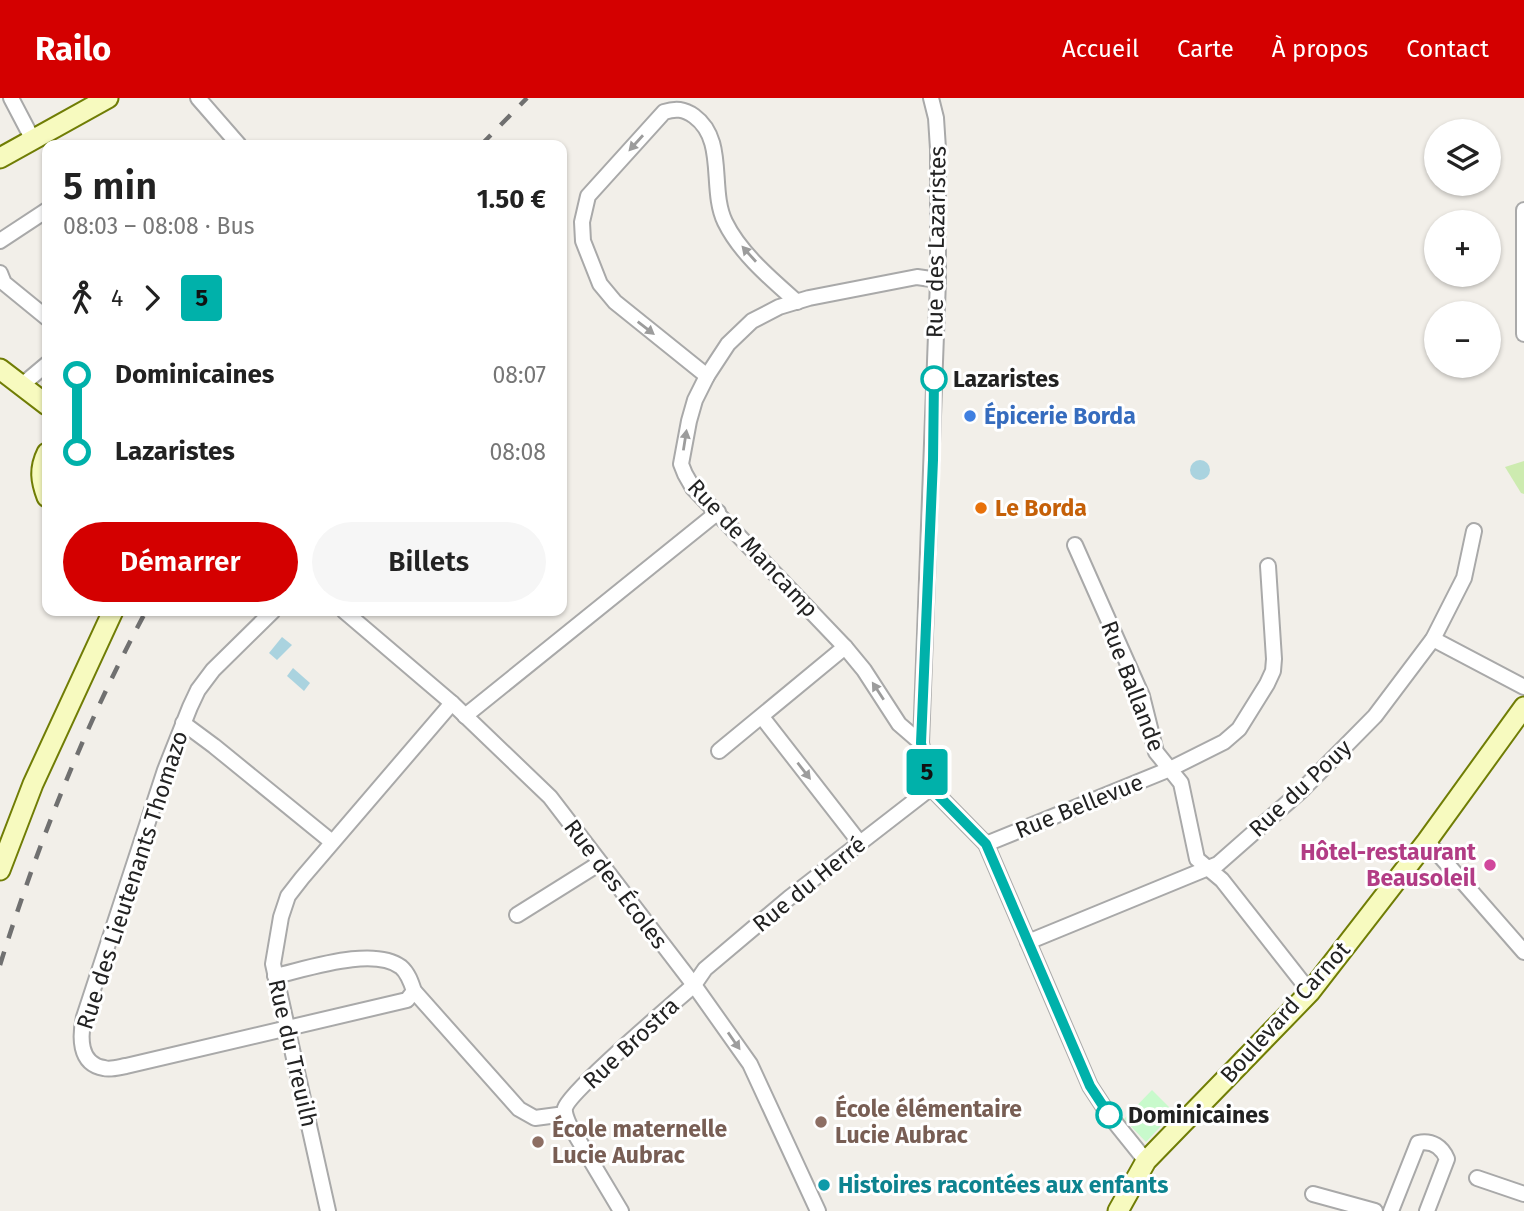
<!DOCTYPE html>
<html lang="fr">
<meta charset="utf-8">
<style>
:root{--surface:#fff;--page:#f6f6f6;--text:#222;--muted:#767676;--accent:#d40000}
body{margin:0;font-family:"Fira Sans",sans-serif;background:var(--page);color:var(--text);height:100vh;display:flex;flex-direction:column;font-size:26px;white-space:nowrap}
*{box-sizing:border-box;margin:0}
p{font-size:23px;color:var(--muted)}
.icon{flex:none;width:38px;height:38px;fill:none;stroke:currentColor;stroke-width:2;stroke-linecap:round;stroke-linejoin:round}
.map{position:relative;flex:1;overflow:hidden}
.sheet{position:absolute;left:42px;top:42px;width:525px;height:476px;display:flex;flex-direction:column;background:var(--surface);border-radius:14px;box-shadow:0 2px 5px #0004}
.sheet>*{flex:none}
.badge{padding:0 14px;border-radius:5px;font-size:24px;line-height:46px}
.tools{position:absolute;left:1424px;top:21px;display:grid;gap:14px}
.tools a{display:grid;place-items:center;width:77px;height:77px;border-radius:50%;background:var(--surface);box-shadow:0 2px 5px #0004;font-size:35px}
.map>.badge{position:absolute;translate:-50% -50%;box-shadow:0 0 0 4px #fff}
.legs{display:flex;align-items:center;gap:10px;height:77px;padding:0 21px;font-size:23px}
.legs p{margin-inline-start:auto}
.head{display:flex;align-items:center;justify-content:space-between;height:119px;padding:0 21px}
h1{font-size:38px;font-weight:600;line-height:52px}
.action{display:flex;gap:14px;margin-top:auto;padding:14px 21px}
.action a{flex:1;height:80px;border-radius:42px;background:var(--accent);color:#fff;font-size:28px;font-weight:600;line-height:80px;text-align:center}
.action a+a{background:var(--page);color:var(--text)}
ul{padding:0 21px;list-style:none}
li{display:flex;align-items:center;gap:24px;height:77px;font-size:26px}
li i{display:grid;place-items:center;width:10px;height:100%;margin:0 9px;background:currentColor}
li i::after{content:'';width:18px;height:18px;margin:-9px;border:5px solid;border-radius:50%;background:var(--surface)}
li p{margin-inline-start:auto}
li:first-child i{background:linear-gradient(#0000 50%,currentColor 0)}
li:last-child i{background:linear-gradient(currentColor 50%,#0000 0)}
header{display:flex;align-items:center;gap:42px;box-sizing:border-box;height:98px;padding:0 35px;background:var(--accent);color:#fff}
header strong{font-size:33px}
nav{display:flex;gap:38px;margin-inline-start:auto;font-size:24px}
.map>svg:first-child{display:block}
.grass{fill:#cdebb0}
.park{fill:#c8facc}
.water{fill:#aad3df}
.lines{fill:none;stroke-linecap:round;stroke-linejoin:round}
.street-casing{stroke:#a9a9a9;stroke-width:18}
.secondary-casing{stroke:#707d05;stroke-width:23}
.street{stroke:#fff;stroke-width:14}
.secondary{stroke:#f7fabf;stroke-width:19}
.rail{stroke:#707070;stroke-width:4.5;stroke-dasharray:14 14;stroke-linecap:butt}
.oneway{fill:#9c9c9c}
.line-1-casing{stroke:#fff;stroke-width:16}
.line-1{stroke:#00b1aa;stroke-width:10}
.stop-1-dot{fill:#fff;stroke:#00b1aa;stroke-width:3.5}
.shop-dot{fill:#3f7fe0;stroke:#fff;stroke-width:2.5}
.food-dot{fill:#e8710a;stroke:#fff;stroke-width:2.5}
.hotel-dot{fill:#d1479c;stroke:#fff;stroke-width:2.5}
.education-dot{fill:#8d6e63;stroke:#fff;stroke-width:2.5}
.culture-dot{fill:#0f9aa8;stroke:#fff;stroke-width:2.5}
.labels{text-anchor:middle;stroke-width:6;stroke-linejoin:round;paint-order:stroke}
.street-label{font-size:23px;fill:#222;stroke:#fff}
.stop-label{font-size:23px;font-weight:bold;fill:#222;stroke:#fff;text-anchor:start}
.shop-label{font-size:23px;font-weight:bold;fill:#366cbe;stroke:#fff;text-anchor:start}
.food-label{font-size:23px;font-weight:bold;fill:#c56008;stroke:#fff;text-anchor:start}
.hotel-label{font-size:23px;font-weight:bold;fill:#b23c85;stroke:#fff;text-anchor:end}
.education-label{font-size:23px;font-weight:bold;fill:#785e54;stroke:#fff;text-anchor:start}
.culture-label{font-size:23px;font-weight:bold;fill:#0d838f;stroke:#fff;text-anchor:start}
</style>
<header>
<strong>Railo</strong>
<nav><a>Accueil</a><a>Carte</a><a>À propos</a><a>Contact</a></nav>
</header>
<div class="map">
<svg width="1524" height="1113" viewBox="0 0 1524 1113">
<rect width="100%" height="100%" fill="#f2efe9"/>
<!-- grass -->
<path class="grass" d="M 1524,363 L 1524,396 L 1521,395 L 1505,369 Z"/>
<!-- park -->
<path class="park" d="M 1152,992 L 1174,1014 L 1146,1044 L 1124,1021 Z"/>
<!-- water -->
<g class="water">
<circle cx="1200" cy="372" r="10"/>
<path d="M 282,539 L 292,547 L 277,562 L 269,555 Z"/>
<path d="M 293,570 L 310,585 L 304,593 L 287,578 Z"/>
</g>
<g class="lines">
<defs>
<g id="street">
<path d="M 11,0 L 33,42"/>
<path d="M 198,0 L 239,47"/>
<path d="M 931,0 L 936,20 L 938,51 L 938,182 L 921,645 L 931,690 L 986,746 L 1090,988 L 1109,1017 L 1146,1063"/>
<path d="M 1524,112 L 1524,236"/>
<path d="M 0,143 L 47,112"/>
<path d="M 0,175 L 4,185 L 47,220"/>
<path d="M 707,278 L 615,204 L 600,186 L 583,143 L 582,124 L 588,98 L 664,14 C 676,10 684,11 694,18 C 727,42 709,91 725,124 C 740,155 771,181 797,204"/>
<path d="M 22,287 L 47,266"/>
<path d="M 1075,447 L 1142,598 L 1156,654 L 1181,685 L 1197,761 L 1222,782 L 1310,894"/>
<path d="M 273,513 L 213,572 L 198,592 L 190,609 L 165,672 L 84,919 C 80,937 78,966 104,970 C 110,972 120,969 126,968 L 407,902 L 414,893"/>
<path d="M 344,513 L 452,605 L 550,699 L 694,887 L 750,966 L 818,1113"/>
<path d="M 1433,541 L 1524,589"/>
<path d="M 465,618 L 718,414"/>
<path d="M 762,619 L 860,745"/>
<path d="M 183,625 L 214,648 L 332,744"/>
<path d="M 921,645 L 899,626 L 864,572 L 845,549 L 693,390 L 685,376 L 681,366 L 689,323 L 695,302 L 707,278 L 728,246 L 752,223 L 779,209 L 809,200 L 917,179 L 938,182"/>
<path d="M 719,653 L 845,549"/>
<path d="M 1427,743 L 1524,854"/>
<path d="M 986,746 L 1170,671 L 1224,644 L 1239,631 L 1267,586 L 1273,573 L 1274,561 L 1268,468"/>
<path d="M 517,817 L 600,765"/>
<path d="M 1028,844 L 1218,766 L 1302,692 L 1375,618 L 1433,541 L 1464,480 L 1474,433"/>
<path d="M 275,878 C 307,871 373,848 401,869 C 408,875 411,884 414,893 L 519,1011 L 535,1020 L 565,1016"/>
<path d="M 1477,1080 L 1524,1096"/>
<path d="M 1313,1096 L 1375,1113"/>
<path d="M 328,1113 L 273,866 L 281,819 L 288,798 L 302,780 L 452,605"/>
<path d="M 621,1113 L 569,1026 C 567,1021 564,1016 565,1010 C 570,993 674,905 694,887 L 705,871 L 789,800 L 931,690"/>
<path d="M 1391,1113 L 1418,1045 C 1432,1042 1442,1049 1447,1061 L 1427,1113"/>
</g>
<g id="secondary">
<path d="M 0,60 L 108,0"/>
<path d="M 0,271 L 47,307"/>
<path d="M 47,355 C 39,371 41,383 47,399"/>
<path d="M 0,772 L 33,686 L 113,513"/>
<path d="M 1118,1113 L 1146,1063 L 1310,894 L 1427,743 L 1524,609"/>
</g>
</defs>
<!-- street casing -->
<use href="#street" class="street-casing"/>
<!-- secondary casing -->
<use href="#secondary" class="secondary-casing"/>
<!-- street -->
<use href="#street" class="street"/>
<!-- secondary -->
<use href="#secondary" class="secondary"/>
<!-- rail -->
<g class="rail">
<path d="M 481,47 L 527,0"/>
<path d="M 0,867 C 38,745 86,625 146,513"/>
</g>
</g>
<!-- one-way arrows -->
<defs><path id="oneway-solid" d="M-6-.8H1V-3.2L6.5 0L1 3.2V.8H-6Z" transform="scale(1.75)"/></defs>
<g class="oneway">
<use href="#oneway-solid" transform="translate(636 45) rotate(132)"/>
<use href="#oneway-solid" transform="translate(749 156) rotate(-132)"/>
<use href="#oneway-solid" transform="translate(646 230) rotate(38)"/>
<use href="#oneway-solid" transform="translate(685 342) rotate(-81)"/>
<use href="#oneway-solid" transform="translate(878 593) rotate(-123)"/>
<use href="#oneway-solid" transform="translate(804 673) rotate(52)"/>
<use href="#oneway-solid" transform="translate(734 943) rotate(55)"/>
</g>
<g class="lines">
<defs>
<path id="line-1" d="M 934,281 L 933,362 L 921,645 L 931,690 L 986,746 L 1090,988 L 1109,1017"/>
</defs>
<!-- line-1 casing -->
<use href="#line-1" class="line-1-casing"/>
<!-- line-1 -->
<use href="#line-1" class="line-1"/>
</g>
<!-- markers -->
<g class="stop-1-dot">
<circle cx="934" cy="281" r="12"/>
<circle cx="1109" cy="1017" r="12"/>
</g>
<circle class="shop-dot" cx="970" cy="318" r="7"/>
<circle class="food-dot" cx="981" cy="410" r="7"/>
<circle class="hotel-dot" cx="1490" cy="767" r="7"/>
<g class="education-dot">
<circle cx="821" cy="1024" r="7"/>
<circle cx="538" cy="1044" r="7"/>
</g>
<circle class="culture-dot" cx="824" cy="1087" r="7"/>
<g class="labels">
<!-- street labels -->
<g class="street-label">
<text transform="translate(936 144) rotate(-89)" y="8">Rue des Lazaristes</text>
<text transform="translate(753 450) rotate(47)" y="8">Rue de Mancamp</text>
<text transform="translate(1133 588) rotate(69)" y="8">Rue Ballande</text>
<text transform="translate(1300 690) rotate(-43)" y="8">Rue du Pouy</text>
<text transform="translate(1079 708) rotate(-22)" y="8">Rue Bellevue</text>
<text transform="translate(132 782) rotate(-72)" y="8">Rue des Lieutenants Thomazo</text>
<text transform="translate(616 786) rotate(53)" y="8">Rue des Écoles</text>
<text transform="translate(809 786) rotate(-39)" y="8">Rue du Herré</text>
<text transform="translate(1285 914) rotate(-48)" y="8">Boulevard Carnot</text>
<text transform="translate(631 945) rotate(-43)" y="8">Rue Brostra</text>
<text transform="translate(293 955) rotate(77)" y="8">Rue du Treuilh</text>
</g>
<!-- stop labels -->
<g class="stop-label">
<text x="953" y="289">Lazaristes</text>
<text x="1128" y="1025">Dominicaines</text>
</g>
<!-- shop labels -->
<g class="shop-label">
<text x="984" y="326">Épicerie Borda</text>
</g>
<!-- food labels -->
<g class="food-label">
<text x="995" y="418">Le Borda</text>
</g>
<!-- hotel labels -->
<g class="hotel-label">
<text x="1476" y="762">Hôtel-restaurant<tspan x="1476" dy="26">Beausoleil</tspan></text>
</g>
<!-- education labels -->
<g class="education-label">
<text x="835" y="1019">École élémentaire<tspan x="835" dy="26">Lucie Aubrac</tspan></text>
<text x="552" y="1039">École maternelle<tspan x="552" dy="26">Lucie Aubrac</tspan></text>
</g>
<!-- culture labels -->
<g class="culture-label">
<text x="838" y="1095">Histoires racontées aux enfants</text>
</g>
</g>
</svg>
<div class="tools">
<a><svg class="icon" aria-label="layers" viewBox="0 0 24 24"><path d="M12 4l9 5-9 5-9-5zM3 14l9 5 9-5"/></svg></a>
<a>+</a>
<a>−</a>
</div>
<b class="badge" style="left:927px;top:674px;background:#00b1aa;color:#111">5</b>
<section class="sheet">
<div class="head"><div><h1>5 min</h1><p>08:03 – 08:08 · Bus</p></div><b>1.50 €</b></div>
<div class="legs"><svg class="icon" aria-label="walk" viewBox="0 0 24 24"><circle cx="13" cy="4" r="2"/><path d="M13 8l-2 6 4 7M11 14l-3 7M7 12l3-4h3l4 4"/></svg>4<svg class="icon" aria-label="forward" viewBox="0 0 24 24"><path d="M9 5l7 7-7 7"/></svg><b class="badge" style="background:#00b1aa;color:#111">5</b></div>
<ul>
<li><i style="color:#00b1aa"></i><b>Dominicaines</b><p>08:07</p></li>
<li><i style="color:#00b1aa"></i><b>Lazaristes</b><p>08:08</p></li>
</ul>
<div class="action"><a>Démarrer</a><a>Billets</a></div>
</section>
</div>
